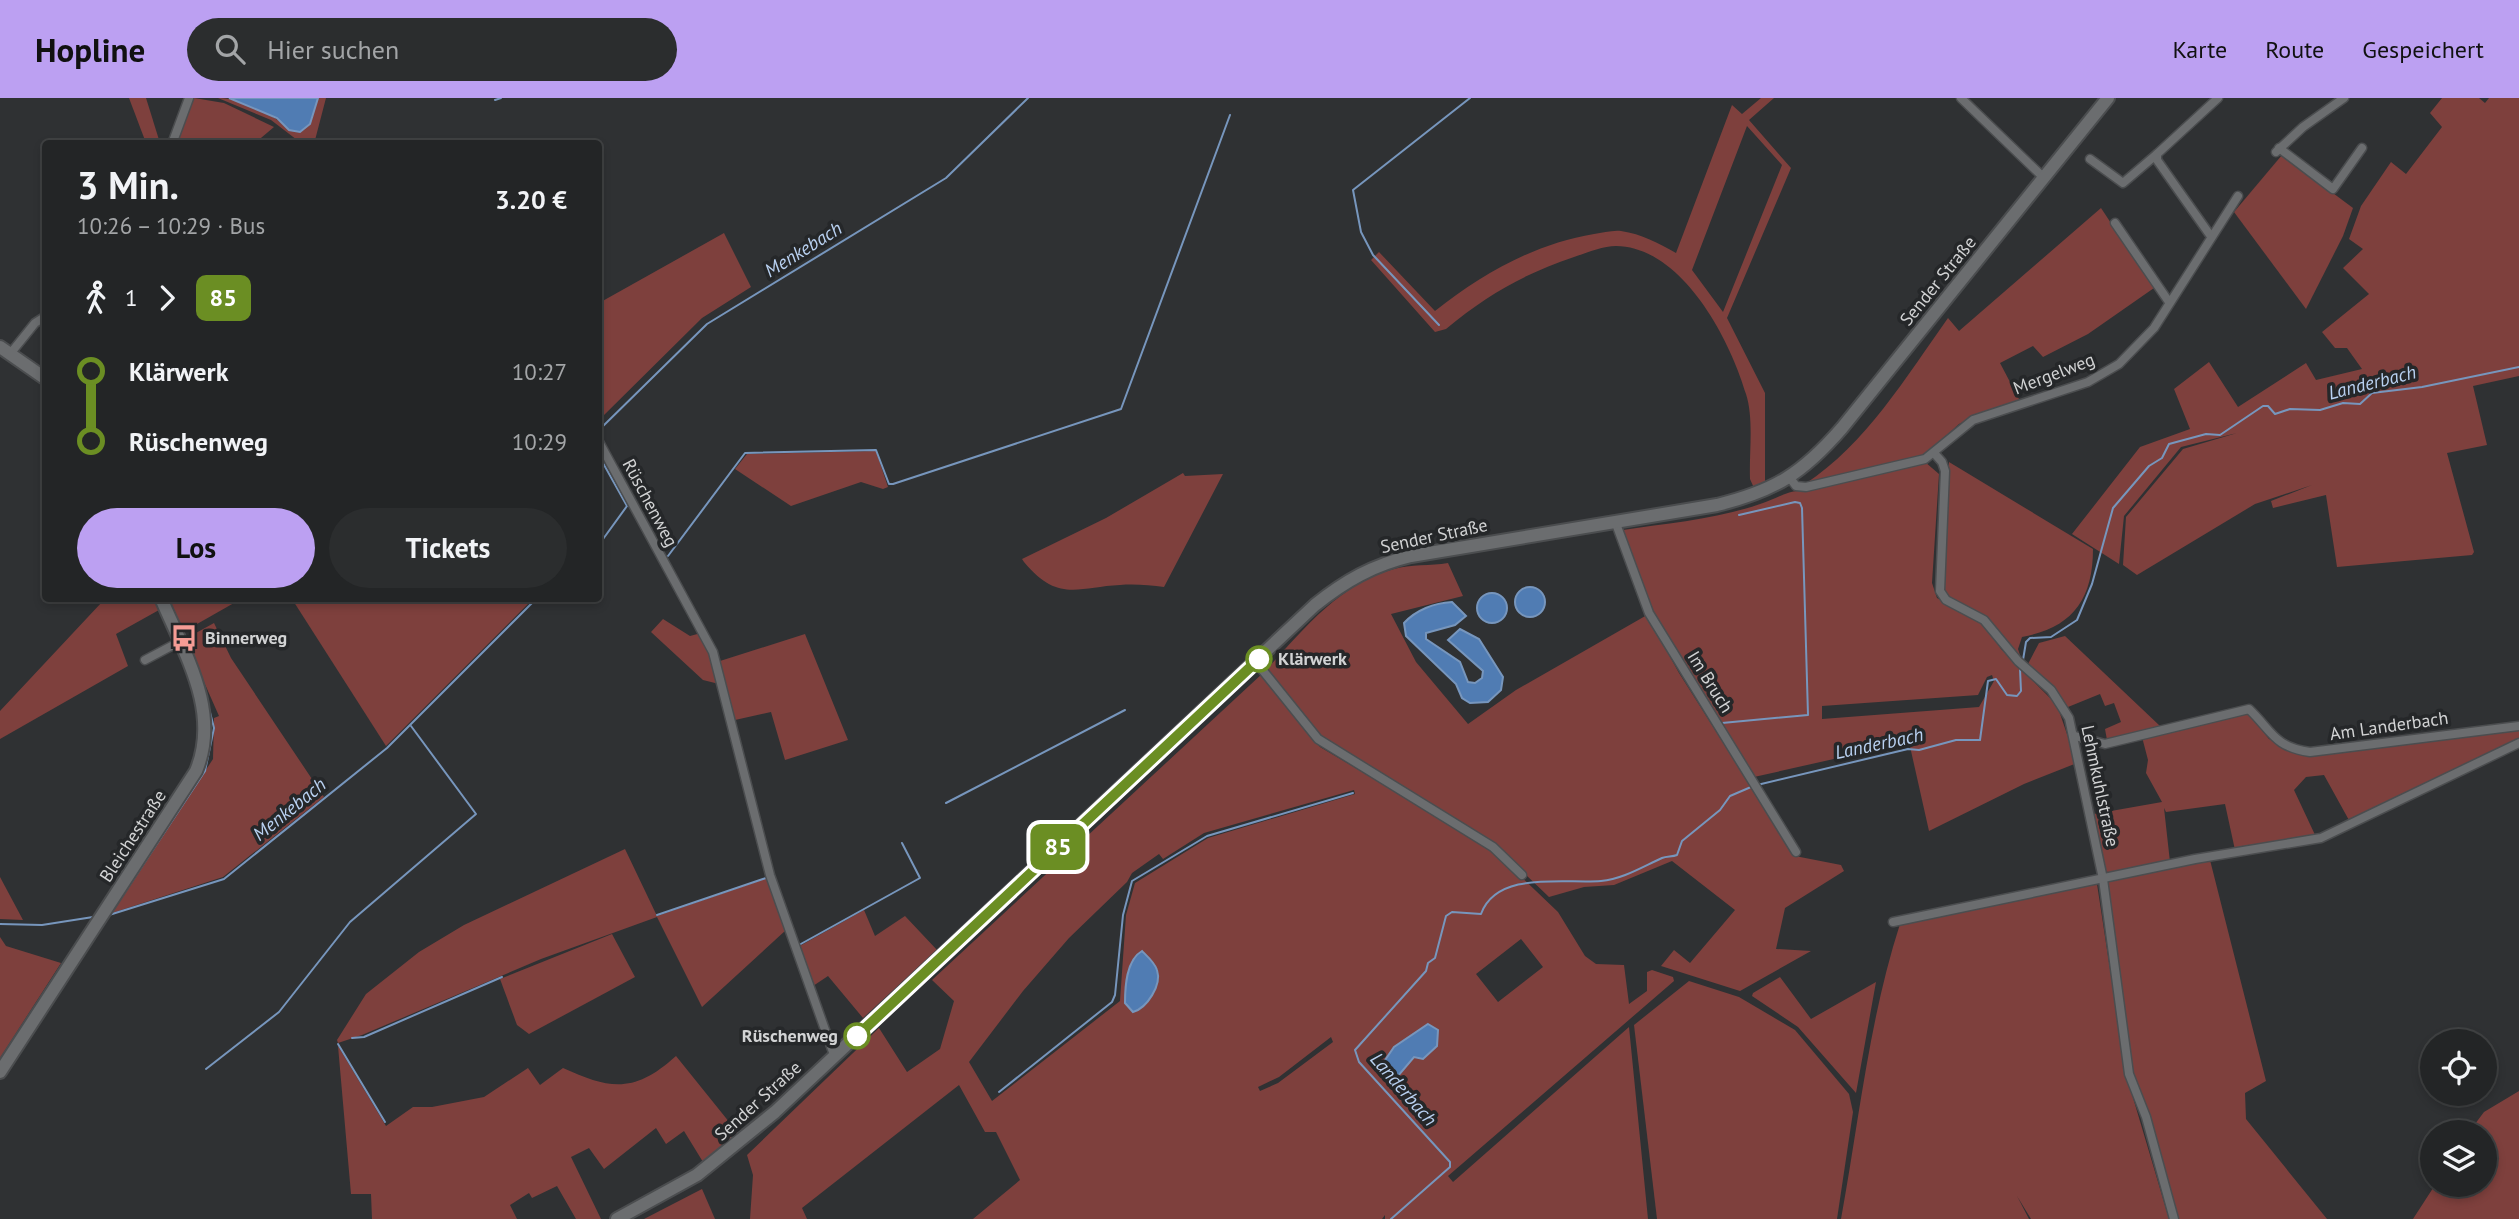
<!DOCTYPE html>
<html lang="de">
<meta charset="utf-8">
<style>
:root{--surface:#232526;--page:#2b2d2e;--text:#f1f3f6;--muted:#a3a5a7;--line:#404243;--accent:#bca0f2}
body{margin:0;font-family:"PT Sans",sans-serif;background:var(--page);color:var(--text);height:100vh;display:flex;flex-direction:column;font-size:26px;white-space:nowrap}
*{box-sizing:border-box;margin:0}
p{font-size:23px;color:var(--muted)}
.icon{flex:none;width:38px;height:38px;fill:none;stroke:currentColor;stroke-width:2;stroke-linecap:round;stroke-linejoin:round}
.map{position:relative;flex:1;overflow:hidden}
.side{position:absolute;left:42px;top:42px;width:560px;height:462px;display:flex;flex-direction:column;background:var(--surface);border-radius:7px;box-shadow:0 4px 10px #0003,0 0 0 2px var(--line)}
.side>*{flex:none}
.badge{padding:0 14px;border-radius:10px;font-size:24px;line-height:46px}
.buttons{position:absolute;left:2420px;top:931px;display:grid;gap:14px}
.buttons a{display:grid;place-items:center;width:77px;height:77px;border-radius:50%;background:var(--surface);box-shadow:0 4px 10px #0003,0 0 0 2px var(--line);font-size:35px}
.map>.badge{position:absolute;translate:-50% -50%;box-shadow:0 0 0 4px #fff}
.legs{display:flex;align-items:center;gap:10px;height:77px;padding:0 35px;font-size:23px}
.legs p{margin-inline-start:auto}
.headline{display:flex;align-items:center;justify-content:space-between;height:119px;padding:0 35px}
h1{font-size:38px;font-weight:600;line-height:52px}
.button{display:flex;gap:14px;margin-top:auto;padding:14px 35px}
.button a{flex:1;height:80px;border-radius:42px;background:var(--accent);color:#111;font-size:28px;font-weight:600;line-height:80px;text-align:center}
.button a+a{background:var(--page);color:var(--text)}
ul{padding:0 35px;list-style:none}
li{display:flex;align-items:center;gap:24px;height:70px;font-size:26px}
li i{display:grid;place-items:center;width:10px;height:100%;margin:0 9px;background:currentColor}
li i::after{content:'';width:18px;height:18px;margin:-9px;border:5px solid;border-radius:50%;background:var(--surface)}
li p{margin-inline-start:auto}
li:first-child i{background:linear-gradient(#0000 50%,currentColor 0)}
li:last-child i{background:linear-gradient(currentColor 50%,#0000 0)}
header{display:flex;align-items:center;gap:42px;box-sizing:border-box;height:98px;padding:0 35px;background:var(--accent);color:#111}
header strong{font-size:33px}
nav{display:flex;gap:38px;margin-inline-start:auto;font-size:24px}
.search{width:490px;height:63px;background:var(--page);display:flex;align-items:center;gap:18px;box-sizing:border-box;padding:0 24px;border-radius:38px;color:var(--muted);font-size:26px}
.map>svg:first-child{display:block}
.green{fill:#7e403d;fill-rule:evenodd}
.water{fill:#507cb3;stroke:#7796bd;stroke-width:2}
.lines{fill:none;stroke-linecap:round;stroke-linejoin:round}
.stream{stroke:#7796bd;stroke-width:2}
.street-casing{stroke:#4b4d4f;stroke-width:11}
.secondary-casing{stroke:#4b4d4f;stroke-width:16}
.street{stroke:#6b6d6f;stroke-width:8}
.secondary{stroke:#6b6d6f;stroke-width:12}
.line-1-casing{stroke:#fff;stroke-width:16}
.line-1{stroke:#6b8e23;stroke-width:10}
.stop-1-dot{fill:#fff;stroke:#6b8e23;stroke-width:3.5}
.labels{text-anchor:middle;stroke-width:7;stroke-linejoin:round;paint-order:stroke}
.street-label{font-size:18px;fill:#d2d3d4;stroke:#252729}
.poi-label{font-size:18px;font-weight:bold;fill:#d2d3d4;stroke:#252729;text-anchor:start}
.stop-label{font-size:18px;font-weight:bold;fill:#d2d3d4;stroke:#252729;text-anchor:start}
.water-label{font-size:19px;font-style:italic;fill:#b9d1f1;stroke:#252729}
</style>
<header>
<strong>Hopline</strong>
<div class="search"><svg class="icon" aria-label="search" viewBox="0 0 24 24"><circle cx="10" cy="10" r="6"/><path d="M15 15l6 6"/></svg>Hier suchen</div>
<nav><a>Karte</a><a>Route</a><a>Gespeichert</a></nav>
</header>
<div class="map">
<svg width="2519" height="1121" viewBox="0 0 2519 1121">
<rect width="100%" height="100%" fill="#2f3133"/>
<!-- green -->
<g class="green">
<path d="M 129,0 L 146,0 L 160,45 L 146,45 Z"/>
<path d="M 194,0 L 224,5 L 274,29 L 255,45 L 175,46 Z"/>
<path d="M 218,0 C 243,0 271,14 289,32 L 310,26 L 318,0 L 326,0 L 314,46 L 301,45 L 271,22 Z"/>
<path d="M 1761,0 L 1774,0 L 1749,22 L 1791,70 L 1727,220 L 1765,295 L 1765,385 L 1754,390 L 1750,381 C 1749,354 1754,321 1746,296 C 1730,241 1682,149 1616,148 C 1603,148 1586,155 1574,159 C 1522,177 1488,196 1446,231 L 1435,234 L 1371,162 L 1379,154 L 1435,213 C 1482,176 1534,146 1594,136 C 1603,135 1612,132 1621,133 C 1642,136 1658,145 1676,155 L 1732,7 L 1742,16 ZM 1747,28 L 1782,67 L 1723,214 L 1692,172 Z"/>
<path d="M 2442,0 L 2479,0 L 2485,5 L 2489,0 L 2519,0 L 2519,278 L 2473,288 L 2487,347 L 2447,355 L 2474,454 L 2472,457 L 2337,469 L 2326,397 L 2273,410 L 2271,403 L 2312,387 L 2255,406 L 2137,477 L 2123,467 L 2126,419 L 2183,351 L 2237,335 L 2181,349 L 2124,418 L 2119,466 L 2072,436 L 2140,349 L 2190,331 L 2174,291 L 2209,264 L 2238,309 L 2306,265 L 2316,282 L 2362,271 L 2347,250 L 2335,250 L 2322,234 L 2369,196 L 2343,170 L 2363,151 L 2349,141 L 2361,108 L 2391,64 L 2406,76 L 2442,29 L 2430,15 Z"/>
<path d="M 2282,57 L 2353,110 L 2343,138 L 2306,211 L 2234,114 Z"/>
<path d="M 2101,110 L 2154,190 L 2088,236 L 2043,259 L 2033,248 L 2000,265 L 2020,303 L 1988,312 L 1959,326 L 1924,358 L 1805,386 C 1866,346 1906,279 1948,220 L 1959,233 Z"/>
<path d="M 724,135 L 751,189 L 702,220 L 599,322 L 599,205 Z"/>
<path d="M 876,353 L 888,389 L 883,391 L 861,384 L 791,408 L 735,371 L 747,356 Z"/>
<path d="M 1925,364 L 1939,376 L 1932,485 L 1937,500 L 1983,525 L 2001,551 L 2057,607 L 2077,665 L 2024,686 L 1929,733 L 1909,644 L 1754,679 L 1652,514 L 1623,432 C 1669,425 1719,421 1763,405 C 1775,401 1791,391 1804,393 ZM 1992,577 L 1994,583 L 1979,609 L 1822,621 L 1822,608 L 1978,597 L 1987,579 Z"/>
<path d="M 1949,364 L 2093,451 C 2093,503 2071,530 2022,539 L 2018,551 L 2022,563 L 1987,521 L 1949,500 L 1943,492 Z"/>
<path d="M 1183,375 L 1185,378 L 1223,376 L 1164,489 C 1150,487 1134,486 1120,487 C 1078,489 1058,505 1024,464 L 1022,461 L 1106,420 Z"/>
<path d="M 1448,465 L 1463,498 L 1391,516 L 1416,564 L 1468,626 L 1516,592 L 1647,517 L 1679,575 L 1795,758 L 1841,767 L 1844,773 L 1785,810 L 1776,851 L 1811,853 L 1740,893 L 1661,868 L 1674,852 L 1690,865 L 1735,812 L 1672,763 L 1614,787 L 1584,789 L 1549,799 L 1495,747 L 1323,640 L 1266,572 C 1303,532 1339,486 1394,471 C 1410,466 1431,468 1448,465 Z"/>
<path d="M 101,501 L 154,501 L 159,512 L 116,536 L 128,568 L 0,641 L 0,613 L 102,504 Z"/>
<path d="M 167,501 L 241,501 L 183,534 Z"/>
<path d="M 292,501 L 533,501 L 386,648 Z"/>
<path d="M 663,521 L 690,538 L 701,535 L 713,556 L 719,586 L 703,582 L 651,534 Z"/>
<path d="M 214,525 L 231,560 L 324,699 L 223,779 L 112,815 L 213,661 L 214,620 L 219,618 L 185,541 Z"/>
<path d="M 805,536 L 848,642 L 785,662 L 771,614 L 735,622 L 720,563 Z"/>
<path d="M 2065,538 L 2160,628 L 2107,642 L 2105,631 L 2121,624 L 2114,605 L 2105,608 L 2100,596 L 2068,609 L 2028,566 L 2039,545 Z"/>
<path d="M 1263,575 L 1320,649 L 1491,750 L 1558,814 L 1585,858 L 1596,866 L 1624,867 L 1629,906 L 1647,893 L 1647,874 L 1652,872 L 1673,879 L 1674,883 L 1448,1078 L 1453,1084 L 1629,929 L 1648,1121 L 1385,1121 L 1385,1117 L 1382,1121 L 973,1121 L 1020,1082 L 996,1034 L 985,1034 L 959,987 L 802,1110 L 807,1121 L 750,1121 L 753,1077 L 747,1057 L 879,930 L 907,974 L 940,951 L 954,903 L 932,882 ZM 1354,692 L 1355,696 L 1208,740 L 1135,785 L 1126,817 L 1120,903 L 992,1003 L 969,964 L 1023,893 L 1069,840 L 1127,784 L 1132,775 L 1159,756 L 1163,761 L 1204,735 ZM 1521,841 L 1543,869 L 1498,904 L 1476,876 ZM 1331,939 L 1333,944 L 1278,985 L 1260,993 L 1258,989 L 1279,979 Z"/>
<path d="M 2248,615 L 2269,641 L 2309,656 L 2519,632 L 2519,642 L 2350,724 L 2324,677 L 2306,679 L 2294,692 L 2316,739 L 2235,752 L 2225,706 L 2166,714 L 2164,710 L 2170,764 L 2111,776 L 2104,772 L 2094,716 L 2162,704 L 2146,675 L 2148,662 L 2142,639 Z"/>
<path d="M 625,751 L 657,818 L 768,780 L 786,832 L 702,909 L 657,819 L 541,861 L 362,937 L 338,945 L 337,942 L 366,896 L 419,854 L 464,827 Z"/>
<path d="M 2210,762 L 2266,983 L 2245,995 L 2246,1021 L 2327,1121 L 2179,1121 L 2149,1017 L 2132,975 L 2108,783 Z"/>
<path d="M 0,779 L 23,822 L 0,821 Z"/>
<path d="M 2097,786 L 2126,976 L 2169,1121 L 2031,1121 L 2017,1098 L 2029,1121 L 1841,1121 C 1859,1023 1869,922 1900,826 Z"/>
<path d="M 864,812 L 875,838 L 905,818 L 937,852 L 863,920 L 828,878 L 813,888 L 798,849 Z"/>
<path d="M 612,836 L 635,879 L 529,936 L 517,927 L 500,881 Z"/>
<path d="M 0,839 L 6,848 L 61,865 L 0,960 Z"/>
<path d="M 1780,879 L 1811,921 L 1876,884 L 1856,995 L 1798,929 L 1752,898 L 1753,895 Z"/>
<path d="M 1689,883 L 1739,899 L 1795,932 L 1849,996 L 1853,1014 L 1837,1121 L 1657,1121 L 1634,927 Z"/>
<path d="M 338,948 L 386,1028 L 413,1009 L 432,1009 L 484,999 L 528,970 L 540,987 L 563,970 C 611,992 635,995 676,958 L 738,1035 L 703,1064 L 684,1033 L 666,1046 L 656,1030 L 604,1071 L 589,1050 L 571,1059 L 601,1121 L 576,1121 L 557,1088 L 532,1100 L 529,1095 L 510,1107 L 517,1121 L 372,1121 L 371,1096 L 351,1096 Z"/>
<path d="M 2519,993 L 2519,1121 L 2413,1121 L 2435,1087 L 2485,1087 L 2485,1034 L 2469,1034 L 2484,1014 Z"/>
<path d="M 702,1091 L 715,1121 L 644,1121 Z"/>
</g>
<!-- water -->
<g class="water">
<path d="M 229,0 L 318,0 L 310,26 L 300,34 L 289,32 L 277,20 Z"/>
<circle cx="1530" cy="504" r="15"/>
<circle cx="1492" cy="510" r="15"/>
<path d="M 1452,504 L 1466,518 L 1455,527 L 1426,535 L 1426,541 L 1460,564 L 1468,584 L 1475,585 L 1482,580 L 1483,573 L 1448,542 L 1460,531 L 1479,541 L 1503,579 L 1501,592 L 1488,604 L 1470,605 L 1462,600 L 1456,586 L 1406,538 L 1404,525 C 1416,512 1434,505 1452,504 Z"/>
<path d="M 1142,853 C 1147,858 1155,865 1157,872 C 1162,887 1147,910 1133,914 L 1125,905 C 1125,889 1126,862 1142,853 Z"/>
<path d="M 1428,926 L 1438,932 L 1437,948 L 1423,961 L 1414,959 L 1398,978 L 1391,977 L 1381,968 L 1394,949 Z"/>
</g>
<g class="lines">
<!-- stream -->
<g class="stream">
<path d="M 495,2 L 501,0"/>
<path d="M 1439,227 L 1373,157 L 1361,134 L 1353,92 L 1470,0"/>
<path d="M 598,333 L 707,226 L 946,80 L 1028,0"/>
<path d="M 598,356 L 627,408 L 598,448"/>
<path d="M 668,458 L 745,355 L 876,352 L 889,386 L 893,386 L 1121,311 L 1230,17"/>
<path d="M 2023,562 L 2026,544 L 2030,540 L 2051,539 L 2077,522 L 2092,486 L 2113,410 L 2149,368 L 2162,360 L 2169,346 L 2206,336 L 2220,337 L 2263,308 L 2268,308 L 2275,316 L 2290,311 L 2320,312 L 2343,305 L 2360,306 L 2372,295 L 2422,289 L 2519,269"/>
<path d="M 1722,625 L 1808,617 L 1802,410 L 1800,405 L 1795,404 L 1739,417"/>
<path d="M 1757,687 L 1908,651 L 1919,652 L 1956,642 L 1980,642 L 1988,583 L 1996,581 L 2007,597 L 2017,598 L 2021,593 L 2020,571"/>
<path d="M 946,705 L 1125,612"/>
<path d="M 121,800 L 205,673 L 214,630 L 203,587"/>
<path d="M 109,817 L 224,781 L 387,650 L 537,500"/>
<path d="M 657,817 L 766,780"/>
<path d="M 0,826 L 42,827 L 93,819"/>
<path d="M 799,847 L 920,780 L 902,745"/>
<path d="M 352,940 L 364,939 L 502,879"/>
<path d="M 338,946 L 385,1024"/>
<path d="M 206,971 L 279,914 L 350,824 L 476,716 L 411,628"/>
<path d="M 999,994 L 1112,904 L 1115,897 L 1123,817 L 1132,783 L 1207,738 L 1353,695"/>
<path d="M 1391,1121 L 1450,1069 L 1450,1064 L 1359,964 L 1355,952 L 1426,873 L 1428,865 L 1435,860 L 1446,818 L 1452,814 L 1481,816 C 1497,772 1565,786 1601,783 C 1623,781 1642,769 1662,760 C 1667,758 1672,759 1677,757 L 1682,743 L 1720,712 L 1730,698 L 1751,689"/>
</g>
<defs>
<g id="street">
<path d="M 1961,0 L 2043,79"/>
<path d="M 172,46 L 189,0"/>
<path d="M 2279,50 L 2333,91 L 2362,50"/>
<path d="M 2276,54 L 2303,29 L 2344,0"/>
<path d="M 2090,61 L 2123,85 L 2157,56"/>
<path d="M 2115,125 L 2169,204"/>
<path d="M 2210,137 L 2157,62 L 2157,56 L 2218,0"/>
<path d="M 10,256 L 35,225 L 46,218"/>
<path d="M 598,342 L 713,554 L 770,777 L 834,957"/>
<path d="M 1934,355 L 1942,364 L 1945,373 L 1940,493 L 1946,502 L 1984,522 L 2018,563 L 2051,592 L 2069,620 L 2103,781 L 2129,976 L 2146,1019 L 2174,1121"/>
<path d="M 1790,380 L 1796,388 L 1806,389 L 1925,361 L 1973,322 L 2088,284 L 2119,266 L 2154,230 L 2238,98"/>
<path d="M 1615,423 L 1649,515 L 1796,754"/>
<path d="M 145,562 L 179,544"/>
<path d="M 1256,564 L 1318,641 L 1493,749 L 1522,777"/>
<path d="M 2075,638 L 2105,646 L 2249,611 C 2272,633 2274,649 2310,654 L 2519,628"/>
<path d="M 1893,824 L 2195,761 L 2321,740 L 2519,645"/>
</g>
<g id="secondary">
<path d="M 0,249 L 46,281"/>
<path d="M 0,974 L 196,673 C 221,613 184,555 161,500"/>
<path d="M 617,1121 L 697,1077 L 775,1014 L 1315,507 C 1345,483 1373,467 1411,458 L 1717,407 C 1775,393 1803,375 1842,330 L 2108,0"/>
</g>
</defs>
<!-- street casing -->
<use href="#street" class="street-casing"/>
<!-- secondary casing -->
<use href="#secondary" class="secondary-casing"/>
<!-- street -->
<use href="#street" class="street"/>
<!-- secondary -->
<use href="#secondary" class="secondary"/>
</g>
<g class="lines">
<defs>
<path id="line-1" d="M 857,938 L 1259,561"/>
</defs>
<!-- line-1 casing -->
<use href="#line-1" class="line-1-casing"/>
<!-- line-1 -->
<use href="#line-1" class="line-1"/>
</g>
<!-- icons -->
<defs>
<symbol id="bus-bare" viewBox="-9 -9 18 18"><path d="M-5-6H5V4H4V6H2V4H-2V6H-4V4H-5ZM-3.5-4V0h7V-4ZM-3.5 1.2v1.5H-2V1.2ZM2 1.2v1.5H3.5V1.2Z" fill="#f59c95" stroke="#252729" stroke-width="2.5" paint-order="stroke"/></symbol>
</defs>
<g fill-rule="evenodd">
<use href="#bus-bare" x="165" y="521" width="38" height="38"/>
</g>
<!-- markers -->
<g class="stop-1-dot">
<circle cx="1259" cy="561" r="12"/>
<circle cx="857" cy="938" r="12"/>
</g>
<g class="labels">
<!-- street labels -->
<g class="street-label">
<text transform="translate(1938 183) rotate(-51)" y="6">Sender Straße</text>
<text transform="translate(2054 276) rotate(-21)" y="6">Mergelweg</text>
<text transform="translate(650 405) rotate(62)" y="6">Rüschenweg</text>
<text transform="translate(1434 438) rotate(-12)" y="6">Sender Straße</text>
<text transform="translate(1710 584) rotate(58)" y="6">Im Bruch</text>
<text transform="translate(2389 628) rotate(-8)" y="6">Am Landerbach</text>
<text transform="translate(2100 688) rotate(78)" y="6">Lehmkuhlstraße</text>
<text transform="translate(133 738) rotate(-57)" y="6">Bleichestraße</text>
<text transform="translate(758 1003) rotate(-42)" y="6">Sender Straße</text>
</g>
<!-- poi labels -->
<g class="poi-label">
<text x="205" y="546">Binnerweg</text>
</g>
<!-- stop labels -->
<g class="stop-label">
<text x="1278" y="567">Klärwerk</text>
<text x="838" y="944" text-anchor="end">Rüschenweg</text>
</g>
<!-- water labels -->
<g class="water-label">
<text transform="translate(803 151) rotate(-32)" y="7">Menkebach</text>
<text transform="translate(2372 284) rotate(-14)" y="7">Landerbach</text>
<text transform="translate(1879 645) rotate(-12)" y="7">Landerbach</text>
<text transform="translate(289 711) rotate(-39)" y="7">Menkebach</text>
<text transform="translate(1404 991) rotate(49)" y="7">Landerbach</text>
</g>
</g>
</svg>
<div class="buttons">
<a><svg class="icon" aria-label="locate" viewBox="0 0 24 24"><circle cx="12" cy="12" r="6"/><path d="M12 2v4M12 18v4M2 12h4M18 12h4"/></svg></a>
<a><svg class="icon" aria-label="layers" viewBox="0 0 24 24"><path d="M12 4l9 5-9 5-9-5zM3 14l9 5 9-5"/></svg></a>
</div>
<b class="badge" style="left:1058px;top:749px;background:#6b8e23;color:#fff">85</b>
<section class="side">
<div class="headline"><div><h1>3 Min.</h1><p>10:26 – 10:29 · Bus</p></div><b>3.20 €</b></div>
<div class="legs"><svg class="icon" aria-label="walk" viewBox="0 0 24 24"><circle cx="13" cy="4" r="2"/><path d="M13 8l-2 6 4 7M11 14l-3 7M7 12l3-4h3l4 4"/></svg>1<svg class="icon" aria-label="forward" viewBox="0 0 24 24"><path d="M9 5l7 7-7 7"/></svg><b class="badge" style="background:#6b8e23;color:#fff">85</b></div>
<ul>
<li><i style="color:#6b8e23"></i><b>Klärwerk</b><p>10:27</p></li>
<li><i style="color:#6b8e23"></i><b>Rüschenweg</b><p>10:29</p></li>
</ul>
<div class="button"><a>Los</a><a>Tickets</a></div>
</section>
</div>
